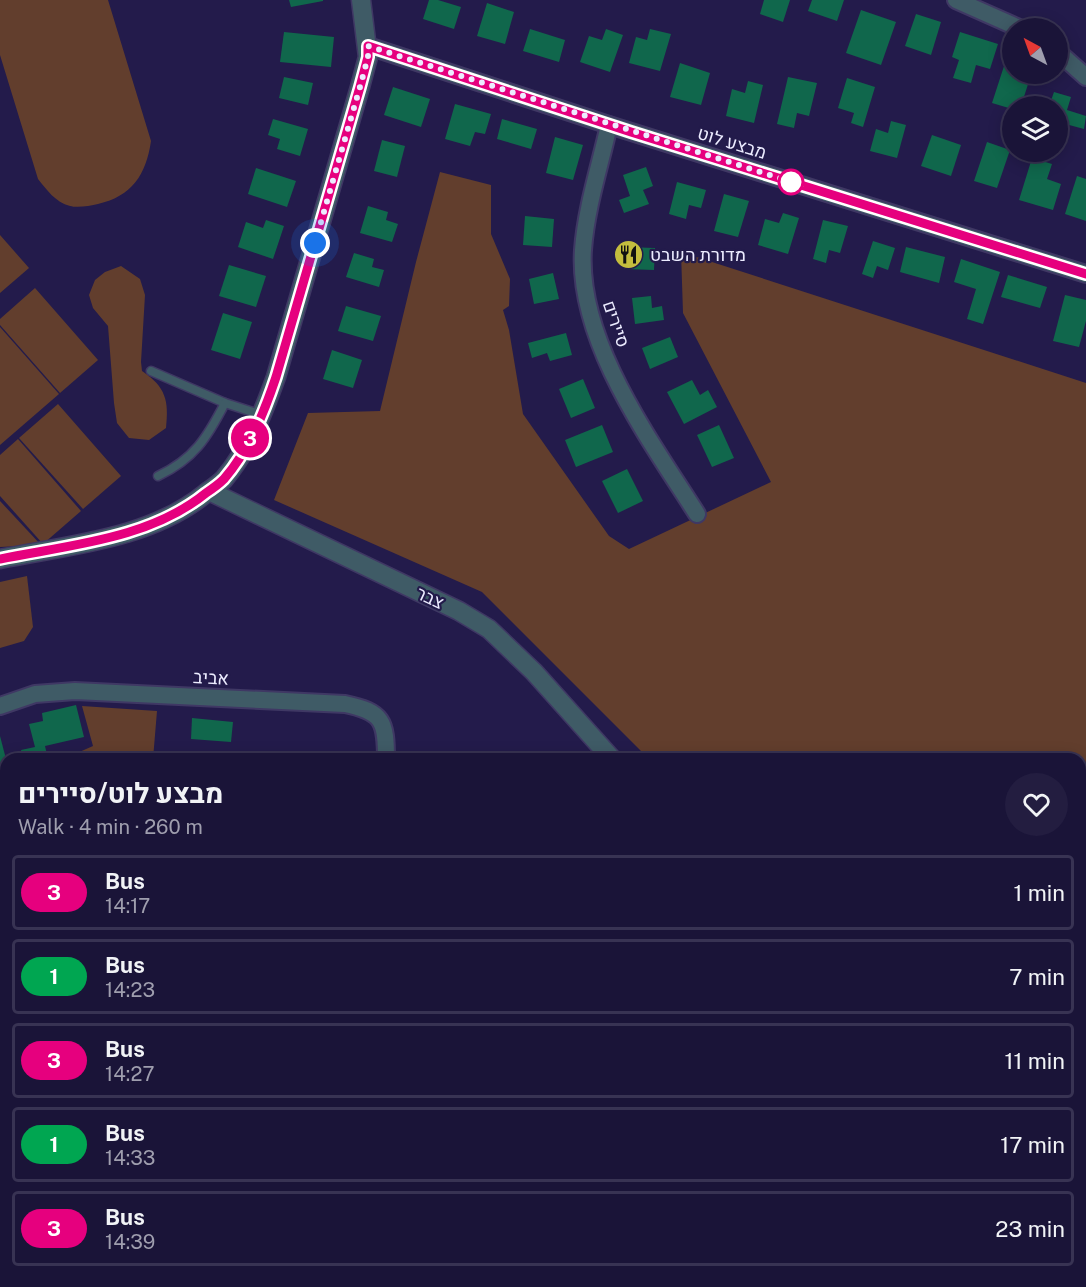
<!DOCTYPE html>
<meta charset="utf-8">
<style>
:root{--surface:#1a1438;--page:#231d40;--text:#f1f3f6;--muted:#9f9eae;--line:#383353}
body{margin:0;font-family:"Public Sans",Heebo,sans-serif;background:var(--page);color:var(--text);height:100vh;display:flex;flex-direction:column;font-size:22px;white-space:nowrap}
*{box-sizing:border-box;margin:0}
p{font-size:20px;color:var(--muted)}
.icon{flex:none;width:33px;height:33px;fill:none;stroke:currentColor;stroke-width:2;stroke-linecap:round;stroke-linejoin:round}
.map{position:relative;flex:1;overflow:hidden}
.sheet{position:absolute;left:0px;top:753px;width:1086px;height:534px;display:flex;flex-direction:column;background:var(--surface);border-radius:18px 18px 0 0;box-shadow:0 3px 15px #0003,0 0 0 2px var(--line)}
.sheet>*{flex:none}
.badge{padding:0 12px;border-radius:20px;font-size:21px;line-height:39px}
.needle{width:39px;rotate:319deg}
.fabs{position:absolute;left:1002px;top:18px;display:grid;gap:12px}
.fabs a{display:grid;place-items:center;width:66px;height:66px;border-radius:50%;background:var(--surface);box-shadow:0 3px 15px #0003,0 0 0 2px var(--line);font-size:30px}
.you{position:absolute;width:30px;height:30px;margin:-15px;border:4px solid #fff;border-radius:50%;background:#1a73e8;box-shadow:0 0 0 9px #1a73e833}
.map>.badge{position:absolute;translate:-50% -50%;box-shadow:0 0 0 3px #fff}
.round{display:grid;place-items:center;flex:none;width:63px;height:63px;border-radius:32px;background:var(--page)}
.head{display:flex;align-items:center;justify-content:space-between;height:102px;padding:0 18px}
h1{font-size:28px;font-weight:700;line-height:45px}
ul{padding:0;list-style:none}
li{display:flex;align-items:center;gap:18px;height:75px;margin:0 12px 9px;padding:0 6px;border:3px solid var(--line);border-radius:6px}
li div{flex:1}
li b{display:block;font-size:22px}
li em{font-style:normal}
li .badge{min-width:66px;font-weight:700;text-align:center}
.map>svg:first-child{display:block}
.green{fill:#623e2d}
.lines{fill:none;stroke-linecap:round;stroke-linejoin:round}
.stream{stroke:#69651f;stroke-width:5}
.building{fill:#10674c}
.service-casing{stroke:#3f3864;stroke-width:11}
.minor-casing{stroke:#3f3864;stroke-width:20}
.tertiary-casing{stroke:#3f3864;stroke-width:21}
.service{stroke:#3f5b66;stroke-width:8}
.minor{stroke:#3f5b66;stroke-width:16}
.tertiary{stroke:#3f5b66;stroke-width:18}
.line-casing{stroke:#fff;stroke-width:14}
.line{stroke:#e6007e;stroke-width:9}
.walk{stroke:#ececff;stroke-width:6;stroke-dasharray:0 10.8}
.stop-dot{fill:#fff;stroke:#e6007e;stroke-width:3}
.labels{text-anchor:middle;stroke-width:4.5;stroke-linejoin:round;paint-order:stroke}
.street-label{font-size:18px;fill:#ececff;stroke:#231b4b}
.poi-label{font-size:18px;fill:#ececff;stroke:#231b4b;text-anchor:start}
</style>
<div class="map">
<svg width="1086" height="1287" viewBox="0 0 1086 1287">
<rect width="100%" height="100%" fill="#231b4b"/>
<!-- green -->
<g class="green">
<path d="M 0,0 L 108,0 L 151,141 C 146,175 132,196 98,204 C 90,206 77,208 70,206 C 55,202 47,190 38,179 L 0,55 Z"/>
<path d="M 440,172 L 491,185 L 491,234 L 510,279 L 509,306 L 503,310 L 509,330 L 523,414 L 609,536 L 629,549 L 771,482 L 683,313 L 681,252 L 1086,383 L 1086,953 L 1080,952 L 1080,759 L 649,759 L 482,592 L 274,500 L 308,413 L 380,411 L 416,262 Z"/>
<path d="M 0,235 L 29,268 L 0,293 Z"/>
<path d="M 121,266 L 140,279 L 145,295 L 141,362 L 142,371 C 166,387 169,401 166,428 L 149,440 L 129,438 L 117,423 L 114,403 L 108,326 L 93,308 L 89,295 L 95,280 L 105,272 Z"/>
<path d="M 35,288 L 98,360 L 60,393 L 0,325 L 0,319 Z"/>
<path d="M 0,327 L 59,394 L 0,445 Z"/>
<path d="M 58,404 L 121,476 L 83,509 L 19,438 Z"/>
<path d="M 18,439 L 81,511 L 43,544 L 0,496 L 0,455 Z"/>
<path d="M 0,501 L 41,545 L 0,547 Z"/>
<path d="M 27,576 L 33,627 L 24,641 L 0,648 L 0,582 Z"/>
<path d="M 82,706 L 157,711 L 153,759 L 69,759 L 68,757 L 93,746 Z"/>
<path d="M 1080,1122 L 1086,1122 L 1086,1192 L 1080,1189 Z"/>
<path d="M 6,1206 L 6,1281 L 267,1281 L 260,1287 L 0,1287 L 0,1215 Z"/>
</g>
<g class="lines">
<!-- stream -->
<path class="stream" d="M 1080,771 L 1086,771"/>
</g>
<!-- building -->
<g class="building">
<path d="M 289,0 L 323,0 L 323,1 L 291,7 Z"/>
<path d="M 429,0 L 438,0 L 461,7 L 454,29 L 423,19 Z"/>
<path d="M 764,0 L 790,0 L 783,22 L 760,14 Z"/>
<path d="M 812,0 L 844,0 L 837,21 L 808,11 Z"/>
<path d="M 487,3 L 514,12 L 505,44 L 477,36 Z"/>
<path d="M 861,10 L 896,22 L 881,65 L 846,53 Z"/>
<path d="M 916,14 L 941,22 L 931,55 L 905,46 Z"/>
<path d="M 530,29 L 565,40 L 559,62 L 523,51 Z"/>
<path d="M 606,29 L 623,35 L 610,72 L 580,62 L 589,36 L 602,40 Z"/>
<path d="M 650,29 L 671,34 L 660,71 L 629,63 L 636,37 L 647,40 Z"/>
<path d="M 284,32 L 334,37 L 331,67 L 280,62 Z"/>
<path d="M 960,32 L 998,44 L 990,69 L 976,65 L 971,83 L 953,78 L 959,60 L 952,57 Z"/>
<path d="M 680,63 L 710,73 L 701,105 L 670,97 Z"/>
<path d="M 1004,66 L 1012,69 L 1012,74 L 1031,75 L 1021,106 L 1012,106 L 1012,109 L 992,103 Z"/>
<path d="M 284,77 L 313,83 L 308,105 L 279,98 Z"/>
<path d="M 788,77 L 817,83 L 809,116 L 797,113 L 794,128 L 777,124 Z"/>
<path d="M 847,78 L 875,87 L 863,127 L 851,123 L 854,113 L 838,108 Z"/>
<path d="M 748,81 L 763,85 L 754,123 L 726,116 L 732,89 L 745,93 Z"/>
<path d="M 393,87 L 430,99 L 421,127 L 384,115 Z"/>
<path d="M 1054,92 L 1071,97 L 1067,110 L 1086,116 L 1084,129 L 1058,122 L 1058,106 L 1049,106 Z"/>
<path d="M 455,104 L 491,114 L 485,134 L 475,132 L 470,146 L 445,139 Z"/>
<path d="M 273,119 L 308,129 L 300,156 L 277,149 L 280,139 L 268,135 Z"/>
<path d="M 502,119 L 537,129 L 531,149 L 497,139 Z"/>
<path d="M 891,121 L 906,125 L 897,158 L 870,151 L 876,129 L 888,133 Z"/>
<path d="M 932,135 L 961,145 L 951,176 L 921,166 Z"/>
<path d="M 555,137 L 583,145 L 573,180 L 546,173 Z"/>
<path d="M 382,140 L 405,146 L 397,177 L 374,171 Z"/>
<path d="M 987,142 L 1010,150 L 997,188 L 974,181 Z"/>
<path d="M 1032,158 L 1052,164 L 1047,179 L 1061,184 L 1053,210 L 1019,200 Z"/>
<path d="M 646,167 L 653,186 L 643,190 L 649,204 L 624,213 L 619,200 L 630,196 L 623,175 Z"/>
<path d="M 256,168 L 296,181 L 287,207 L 248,194 Z"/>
<path d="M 1077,176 L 1086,179 L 1086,221 L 1065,214 Z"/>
<path d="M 677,182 L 706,190 L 701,208 L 689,205 L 686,219 L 669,214 Z"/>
<path d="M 724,194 L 749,201 L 738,237 L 714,231 Z"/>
<path d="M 368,206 L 388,212 L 386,220 L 398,224 L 392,242 L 360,233 Z"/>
<path d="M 783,213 L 799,218 L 788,254 L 758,245 L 765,219 L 779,223 Z"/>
<path d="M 525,216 L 554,219 L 552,247 L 523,245 Z"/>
<path d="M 266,220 L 284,226 L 273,259 L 238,247 L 246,222 L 263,228 Z"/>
<path d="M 823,220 L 848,226 L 840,253 L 829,250 L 826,263 L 813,259 Z"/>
<path d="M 873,241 L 895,248 L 888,270 L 877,266 L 873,278 L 862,274 Z"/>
<path d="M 626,247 L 655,248 L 654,270 L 625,269 Z"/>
<path d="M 906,247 L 945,257 L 939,283 L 900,272 Z"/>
<path d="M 354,253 L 374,259 L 372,267 L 384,270 L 379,287 L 346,277 Z"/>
<path d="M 961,259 L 1000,272 L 983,324 L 967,319 L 976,289 L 954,282 Z"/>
<path d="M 229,265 L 266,276 L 256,307 L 219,296 Z"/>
<path d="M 553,273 L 559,299 L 534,304 L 529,279 Z"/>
<path d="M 1008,275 L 1047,287 L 1040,308 L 1001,297 Z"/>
<path d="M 1065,295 L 1086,300 L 1086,321 L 1079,347 L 1053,341 Z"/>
<path d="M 651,296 L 652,308 L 662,306 L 664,320 L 635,324 L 632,298 Z"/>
<path d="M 346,306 L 381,316 L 373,341 L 338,331 Z"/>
<path d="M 223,313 L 252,322 L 240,359 L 211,350 Z"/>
<path d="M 566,333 L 572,355 L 550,361 L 547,353 L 532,358 L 528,343 Z"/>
<path d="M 670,337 L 678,357 L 650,369 L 642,348 Z"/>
<path d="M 332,350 L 362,360 L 353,388 L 323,379 Z"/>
<path d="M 583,379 L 595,408 L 571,418 L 559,389 Z"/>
<path d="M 692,380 L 700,395 L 708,390 L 717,407 L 684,424 L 667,392 Z"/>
<path d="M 602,425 L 613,452 L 576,467 L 565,440 Z"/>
<path d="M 719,425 L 734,458 L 712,467 L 697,435 Z"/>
<path d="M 627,469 L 643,501 L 618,513 L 602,481 Z"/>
<path d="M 76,705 L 84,737 L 45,746 L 48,759 L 23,759 L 21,750 L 35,747 L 29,724 L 43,721 L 42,713 Z"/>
<path d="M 192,718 L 233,722 L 231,742 L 191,739 Z"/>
<path d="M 0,736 L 6,759 L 6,763 L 0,765 Z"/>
<path d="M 6,772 L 6,821 L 0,823 L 0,773 Z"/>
<path d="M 6,946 L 6,996 L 0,997 L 0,947 Z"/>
<path d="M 1080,978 L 1086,978 L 1086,1014 L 1080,1015 Z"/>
<path d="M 1086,1070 L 1086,1100 L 1080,1100 L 1080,1071 Z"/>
<path d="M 498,1281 L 538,1281 L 543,1287 L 504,1287 Z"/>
<path d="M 825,1281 L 877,1281 L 885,1287 L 821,1287 Z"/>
</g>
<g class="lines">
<defs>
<g id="service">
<path d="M 151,371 L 225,403 L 262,415"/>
<path d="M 158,476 C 194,459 207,438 225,403"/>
<path d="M 407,1287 L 416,1281"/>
</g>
<g id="minor">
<path d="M 956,0 L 1019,28"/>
<path d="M 368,46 L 609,125 L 1086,274"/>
<path d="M 1058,52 L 1086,77"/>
<path d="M 609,125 C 600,166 586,208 583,250 C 577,341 650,440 697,514"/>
<path d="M 0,706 L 35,694 L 75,691 L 345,704 C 383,712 386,721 386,759"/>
<path d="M 0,842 L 6,839"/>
<path d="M 1080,1041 L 1086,1041"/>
<path d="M 0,1185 L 6,1182"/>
<path d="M 1074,1281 L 1086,1286"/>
<path d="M 290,1287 L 297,1281"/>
</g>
<g id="tertiary">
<path d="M 209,491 L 459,611 L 489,629 L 534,672 L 612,759"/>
<path d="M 0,559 C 69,545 150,539 206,493 C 212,489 219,484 224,479 C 249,449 263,413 276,377 L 360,87 L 368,57 L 361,0"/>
<path d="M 915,1287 L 920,1281"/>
</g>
</defs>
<!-- service casing -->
<use href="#service" class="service-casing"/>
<!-- minor casing -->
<use href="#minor" class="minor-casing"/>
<!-- tertiary casing -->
<use href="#tertiary" class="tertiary-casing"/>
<!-- service -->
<use href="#service" class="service"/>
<!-- minor -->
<use href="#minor" class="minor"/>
<!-- tertiary -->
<use href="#tertiary" class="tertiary"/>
</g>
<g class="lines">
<defs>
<path id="line" d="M 0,559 C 69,545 150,539 206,493 C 212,489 219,484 224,479 C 249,450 264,413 276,377 L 360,87 L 368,57 L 368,46 L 631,132 L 1086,274"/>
</defs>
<!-- line casing -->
<use href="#line" class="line-casing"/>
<!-- line -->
<use href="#line" class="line"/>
<!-- walk -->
<path class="walk" d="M 315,243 L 360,87 L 368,57 L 368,46 L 801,185 L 791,182"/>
</g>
<!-- icons -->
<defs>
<symbol id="restaurant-disc" viewBox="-11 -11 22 22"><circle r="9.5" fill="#c4bd3e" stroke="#231b4b"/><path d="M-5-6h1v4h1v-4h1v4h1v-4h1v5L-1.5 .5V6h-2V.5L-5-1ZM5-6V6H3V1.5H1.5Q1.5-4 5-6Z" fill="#111"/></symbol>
</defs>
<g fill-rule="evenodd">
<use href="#restaurant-disc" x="612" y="238" width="33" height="33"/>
</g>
<!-- markers -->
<circle class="stop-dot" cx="791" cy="182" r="12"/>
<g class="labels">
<!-- street labels -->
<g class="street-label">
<text transform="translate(732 143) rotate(17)" y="6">מבצע לוט</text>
<text transform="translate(616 324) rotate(71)" y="6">סיירים</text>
<text transform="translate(430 598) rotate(25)" y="6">צבר</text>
<text transform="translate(211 678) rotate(3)" y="6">אביב</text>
</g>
<!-- poi labels -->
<g class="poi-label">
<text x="650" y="261">מדורת השבט</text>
</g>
</g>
</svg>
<div class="fabs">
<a><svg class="needle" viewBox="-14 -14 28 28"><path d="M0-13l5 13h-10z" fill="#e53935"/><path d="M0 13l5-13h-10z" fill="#9f9eae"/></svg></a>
<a><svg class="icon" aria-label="layers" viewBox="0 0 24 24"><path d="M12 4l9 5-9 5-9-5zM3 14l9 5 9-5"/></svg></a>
</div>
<div class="you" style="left:315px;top:243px"></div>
<b class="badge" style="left:250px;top:438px;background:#e6007e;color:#fff">3</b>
<section class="sheet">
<div class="head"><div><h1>מבצע לוט/סיירים</h1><p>Walk · 4 min · 260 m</p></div><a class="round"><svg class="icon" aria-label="heart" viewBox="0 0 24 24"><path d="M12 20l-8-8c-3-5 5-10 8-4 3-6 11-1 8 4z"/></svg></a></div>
<ul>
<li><span class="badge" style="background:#e6007e;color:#fff">3</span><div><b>Bus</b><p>14:17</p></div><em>1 min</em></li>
<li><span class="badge" style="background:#00a651;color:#fff">1</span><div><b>Bus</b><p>14:23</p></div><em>7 min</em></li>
<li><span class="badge" style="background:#e6007e;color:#fff">3</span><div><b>Bus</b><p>14:27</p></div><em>11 min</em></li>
<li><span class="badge" style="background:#00a651;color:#fff">1</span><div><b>Bus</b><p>14:33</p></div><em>17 min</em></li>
<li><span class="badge" style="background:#e6007e;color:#fff">3</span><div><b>Bus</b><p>14:39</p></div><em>23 min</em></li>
</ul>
</section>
</div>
